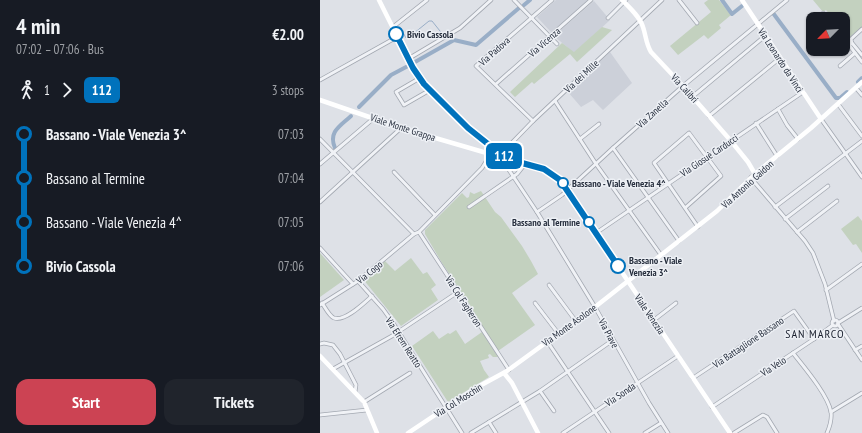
<!DOCTYPE html>
<meta charset="utf-8">
<style>
:root{--surface:#171b24;--page:#20242c;--text:#f1f3f6;--muted:#9ea1a6;--accent:#cc4353}
body{margin:0;font-family:"PT Sans Narrow",sans-serif;background:var(--page);color:var(--text);height:100vh;display:flex;flex-direction:column;font-size:15px;white-space:nowrap}
*{box-sizing:border-box;margin:0}
p{font-size:13px;color:var(--muted)}
.icon{flex:none;width:22px;height:22px;fill:none;stroke:currentColor;stroke-width:2;stroke-linecap:round;stroke-linejoin:round}
.map{position:relative;flex:1;overflow:hidden}
.details{display:flex;flex-direction:column;background:var(--surface);width:320px}
.details>*{flex:none}
.badge{padding:0 8px;border-radius:6px;font-size:14px;line-height:26px}
.needle{width:26px;rotate:246deg}
.buttons{position:absolute;left:486px;top:12px;display:grid;gap:8px}
.buttons a{display:grid;place-items:center;width:44px;height:44px;border-radius:8px;background:var(--surface);box-shadow:0 1px 3px #0004;font-size:20px}
.map>.badge{position:absolute;translate:-50% -50%;box-shadow:0 0 0 2px #fff}
.legs{display:flex;align-items:center;gap:6px;height:44px;padding:0 16px;font-size:13px}
.legs p{margin-inline-start:auto}
.head{display:flex;align-items:center;justify-content:space-between;height:68px;padding:0 16px}
h1{font-size:22px;font-weight:700;line-height:30px}
.primary-button{display:flex;gap:8px;margin-top:auto;padding:8px 16px}
.primary-button a{flex:1;height:46px;border-radius:12px;background:var(--accent);color:#fff;font-size:16px;font-weight:700;line-height:46px;text-align:center}
.primary-button a+a{background:var(--page);color:var(--text)}
ul{padding:0 16px;list-style:none}
li{display:flex;align-items:center;gap:14px;height:44px;font-size:15px}
li i{display:grid;place-items:center;width:6px;height:100%;margin:0 5px;background:currentColor}
li i::after{content:'';width:10px;height:10px;margin:-5px;border:3px solid;border-radius:50%;background:var(--surface)}
li p{margin-inline-start:auto}
li:first-child i{background:linear-gradient(#0000 50%,currentColor 0)}
li:last-child i{background:linear-gradient(currentColor 50%,#0000 0)}
main{display:flex;flex:1;min-height:0}
.map>svg:first-child{display:block}
.built{fill:#ccd0d9}
.green{fill:#c3d1bf}
.lines{fill:none;stroke-linecap:round;stroke-linejoin:round}
.stream{stroke:#99aec7;stroke-width:1}
.canal{stroke:#99aec7;stroke-width:4}
.street-casing{stroke:#a3a8b1;stroke-width:4.5}
.street{stroke:#f0f2f6;stroke-width:3}
.secondary{stroke:#fff;stroke-width:4.5}
.line-1-casing{stroke:#fff;stroke-width:9}
.line-1{stroke:#0072bc;stroke-width:6}
.stop-1-dot{fill:#fff;stroke:#0072bc;stroke-width:2}
.labels{text-anchor:middle;stroke-width:3;stroke-linejoin:round;paint-order:stroke}
.stop-label{font-size:10px;font-weight:bold;fill:#272f3e;stroke:#edf0f5;text-anchor:start}
.street-label{font-size:10px;fill:#272f3e;stroke:#edf0f5}
.quarter-label{font-size:12px;letter-spacing:1px;fill:#1a202e;stroke:#edf0f5}
</style>
<main>
<section class="details">
<div class="head"><div><h1>4 min</h1><p>07:02 – 07:06 · Bus</p></div><b>€2.00</b></div>
<div class="legs"><svg class="icon" aria-label="walk" viewBox="0 0 24 24"><circle cx="13" cy="4" r="2"/><path d="M13 8l-2 6 4 7M11 14l-3 7M7 12l3-4h3l4 4"/></svg>1<svg class="icon" aria-label="forward" viewBox="0 0 24 24"><path d="M9 5l7 7-7 7"/></svg><b class="badge" style="background:#0072bc;color:#fff">112</b><p>3 stops</p></div>
<ul>
<li><i style="color:#0072bc"></i><b>Bassano - Viale Venezia 3^</b><p>07:03</p></li>
<li><i style="color:#0072bc"></i><span>Bassano al Termine</span><p>07:04</p></li>
<li><i style="color:#0072bc"></i><span>Bassano - Viale Venezia 4^</span><p>07:05</p></li>
<li><i style="color:#0072bc"></i><b>Bivio Cassola</b><p>07:06</p></li>
</ul>
<div class="primary-button"><a>Start</a><a>Tickets</a></div>
</section>
<div class="map">
<svg width="542" height="433" viewBox="0 0 542 433">
<rect width="100%" height="100%" fill="#dee1e7"/>
<!-- built -->
<g class="built">
<path d="M 236,0 L 270,0 L 231,32 L 217,17 Z"/>
<path d="M 274,1 L 290,20 L 254,53 L 234,36 Z"/>
<path d="M 290,52 L 312,83 L 283,110 L 273,100 L 261,107 L 248,92 Z"/>
</g>
<!-- green -->
<g class="green">
<path d="M 388,0 L 399,0 L 411,15 L 399,25 L 401,28 L 388,39 L 384,35 L 358,55 L 350,46 L 391,12 L 384,3 Z"/>
<path d="M 493,0 L 542,0 L 542,27 L 529,38 L 523,30 L 523,19 L 514,19 L 506,10 L 503,12 Z"/>
<path d="M 282,27 L 292,30 L 257,62 L 250,54 L 214,84 L 212,82 L 195,97 L 190,92 L 242,43 L 254,52 Z"/>
<path d="M 161,191 L 175,212 L 181,217 L 202,246 L 211,261 L 218,274 L 192,293 L 215,325 L 178,351 L 152,310 L 150,305 L 122,263 L 105,234 L 105,230 L 142,193 L 147,198 L 149,197 L 150,192 L 154,194 Z"/>
<path d="M 538,216 L 542,221 L 542,253 L 536,244 L 533,245 L 521,229 Z"/>
<path d="M 0,253 L 24,280 L 0,297 Z"/>
<path d="M 91,258 L 103,274 L 107,272 L 116,285 L 111,289 L 118,300 L 81,326 L 43,279 L 65,261 L 75,271 Z"/>
<path d="M 136,330 L 145,344 L 162,332 L 178,357 L 173,357 L 170,354 L 168,355 L 169,358 L 160,361 L 164,370 L 169,377 L 128,402 L 92,346 L 113,331 L 119,339 L 128,333 L 130,334 Z"/>
</g>
<g class="lines">
<!-- stream -->
<path class="stream" d="M 80,27 L 86,38 L 88,38 L 109,21 L 112,21 L 124,36"/>
<!-- canal -->
<g class="canal">
<path d="M 402,0 L 412,14 L 422,6"/>
<path d="M 204,5 L 210,0"/>
<path d="M 453,13 L 516,98 L 520,98 L 527,92"/>
<path d="M 95,62 L 134,40 L 156,45 L 199,8"/>
<path d="M 538,82 L 542,78"/>
<path d="M 39,107 L 71,75 L 88,66"/>
<path d="M 15,148 C 8,132 20,126 31,116"/>
</g>
<defs>
<g id="street">
<path d="M 194,0 L 237,44"/>
<path d="M 342,0 L 213,121 L 184,151 L 182,155 L 187,167 L 217,212 L 275,307 L 329,403 L 348,433"/>
<path d="M 359,0 L 377,23"/>
<path d="M 503,13 L 507,19"/>
<path d="M 288,18 L 306,0"/>
<path d="M 73,27 L 107,0"/>
<circle cx="529" cy="42" r="2.5"/>
<path d="M 530,40 L 542,29"/>
<path d="M 532,43 L 542,55"/>
<path d="M 529,45 L 542,62"/>
<path d="M 88,59 L 140,28 L 171,0"/>
<path d="M 520,66 L 535,53"/>
<path d="M 100,78 L 76,92 L 84,105 L 110,90"/>
<path d="M 0,80 L 77,37"/>
<path d="M 176,84 L 271,0"/>
<path d="M 536,88 L 542,95"/>
<path d="M 372,97 L 445,36"/>
<path d="M 235,101 L 276,164 L 341,255"/>
<path d="M 518,104 L 542,136"/>
<path d="M 458,109 L 467,125 L 478,139"/>
<path d="M 389,116 L 460,58"/>
<path d="M 501,119 L 542,177"/>
<path d="M 213,121 L 156,66 L 232,0"/>
<path d="M 436,123 L 457,156"/>
<path d="M 0,139 L 94,234"/>
<path d="M 260,139 L 279,124"/>
<path d="M 293,148 L 359,241"/>
<path d="M 0,164 L 54,118"/>
<path d="M 74,172 L 115,215"/>
<path d="M 431,177 L 436,184 L 485,241 L 493,253 L 505,284 L 514,321"/>
<path d="M 0,202 L 81,128"/>
<path d="M 149,207 L 197,174 L 205,164"/>
<path d="M 455,207 L 542,141"/>
<path d="M 365,208 L 401,176 L 369,133 L 334,163 L 378,227"/>
<path d="M 217,212 L 242,195 L 293,148 L 363,86 L 467,0"/>
<path d="M 465,219 L 508,186"/>
<path d="M 99,232 L 189,370"/>
<path d="M 477,232 L 517,201"/>
<path d="M 276,233 L 483,92"/>
<path d="M 0,248 L 33,284"/>
<path d="M 38,281 L 63,309 L 73,323 L 142,433"/>
<path d="M 229,285 L 255,320"/>
<path d="M 506,290 L 542,264"/>
<path d="M 2,303 C 5,307 9,316 14,318 C 25,322 44,303 52,296"/>
<path d="M 215,303 L 238,333"/>
<path d="M 0,305 L 38,281 L 94,234 L 99,232 L 162,168 L 167,160 L 167,152"/>
<circle cx="515" cy="323" r="3"/>
<path d="M 334,320 L 356,303"/>
<path d="M 518,323 L 542,308"/>
<path d="M 518,324 L 542,360"/>
<path d="M 227,341 L 289,433"/>
<path d="M 0,344 L 4,343 L 13,345 L 20,354 L 36,385 L 35,392"/>
<path d="M 535,350 L 542,346"/>
<path d="M 473,353 C 484,367 508,395 511,412 C 512,419 510,426 507,433"/>
<path d="M 13,369 L 72,336 L 138,292"/>
<path d="M 373,378 L 474,311 L 494,339"/>
<path d="M 220,391 L 234,411"/>
<path d="M 44,402 L 90,373"/>
<path d="M 392,407 L 494,339 L 513,325"/>
<path d="M 511,412 L 542,393"/>
<path d="M 0,415 L 47,410"/>
<path d="M 169,422 L 176,433"/>
<path d="M 151,433 L 220,391 L 293,340"/>
<path d="M 243,433 L 358,356"/>
<path d="M 325,433 L 341,423"/>
<path d="M 414,433 L 443,415 L 447,417 L 457,433"/>
</g>
</defs>
<!-- street casing -->
<use href="#street" class="street-casing"/>
<!-- street -->
<use href="#street" class="street"/>
<!-- secondary -->
<g class="secondary">
<path d="M 59,0 L 93,68 L 104,84 L 120,101 L 148,127 L 187,157 L 199,163 L 224,169 L 240,180 L 410,433"/>
<path d="M 302,0 C 310,8 320,17 323,27 C 326,36 326,44 331,52 L 363,86 L 411,141 L 428,162 L 435,174"/>
<path d="M 422,0 L 501,119"/>
<path d="M 0,100 L 81,128 L 177,156 L 182,155"/>
<path d="M 0,356 L 44,402 L 57,433"/>
<path d="M 184,373 L 192,383 L 218,433"/>
<path d="M 88,433 L 154,389 L 187,371 L 275,307 L 397,211 L 435,174 L 491,128 L 542,82"/>
</g>
</g>
<g class="lines">
<defs>
<path id="line-1" d="M 76,34 L 93,68 L 104,84 L 148,128 L 178,152 L 191,160 L 224,169 L 240,180 L 298,266"/>
</defs>
<!-- line-1 casing -->
<use href="#line-1" class="line-1-casing"/>
<!-- line-1 -->
<use href="#line-1" class="line-1"/>
</g>
<!-- markers -->
<g class="stop-1-dot">
<circle cx="76" cy="34" r="7"/>
<circle cx="243" cy="183" r="5"/>
<circle cx="269" cy="222" r="5"/>
<circle cx="298" cy="266" r="7"/>
</g>
<g class="labels">
<!-- stop labels -->
<g class="stop-label">
<text x="87" y="38">Bivio Cassola</text>
<text x="252" y="187">Bassano - Viale Venezia 4^</text>
<text x="260" y="226" text-anchor="end">Bassano al Termine</text>
<text x="309" y="264">Bassano - Viale<tspan x="309" dy="12">Venezia 3^</tspan></text>
</g>
<!-- street labels -->
<g class="street-label">
<text transform="translate(224 42) rotate(-41)" y="4">Via Vicenza</text>
<text transform="translate(174 51) rotate(-42)" y="4">Via Padova</text>
<text transform="translate(461 60) rotate(57)" y="4">Via Leonardo da Vinci</text>
<text transform="translate(261 76) rotate(-43)" y="4">Via dei Mille</text>
<text transform="translate(365 88) rotate(48)" y="4">Via Calibri</text>
<text transform="translate(332 113) rotate(-42)" y="4">Via Zanella</text>
<text transform="translate(83 127) rotate(18)" y="4">Viale Monte Grappa</text>
<text transform="translate(389 155) rotate(-34)" y="4">Via Giosuè Carducci</text>
<text transform="translate(427 184) rotate(-42)" y="4">Via Antonio Gaidon</text>
<text transform="translate(49 272) rotate(-39)" y="4">Via Cogo</text>
<text transform="translate(144 301) rotate(57)" y="4">Via Col Fagheron</text>
<text transform="translate(330 314) rotate(56)" y="4">Viale Venezia</text>
<text transform="translate(249 325) rotate(-36)" y="4">Via Monte Asolone</text>
<text transform="translate(289 333) rotate(62)" y="4">Via Piave</text>
<text transform="translate(84 342) rotate(57)" y="4">Via Efrem Reatto</text>
<text transform="translate(428 342) rotate(-34)" y="4">Via Battaglione Bassano</text>
<text transform="translate(453 366) rotate(-33)" y="4">Via Velo</text>
<text transform="translate(300 394) rotate(-34)" y="4">Via Sonda</text>
<text transform="translate(138 400) rotate(-32)" y="4">Via Col Moschin</text>
</g>
<!-- quarter labels -->
<g class="quarter-label">
<text x="495" y="338">SAN MARCO</text>
</g>
</g>
</svg>
<div class="buttons">
<a><svg class="needle" viewBox="-14 -14 28 28"><path d="M0-13l5 13h-10z" fill="#e53935"/><path d="M0 13l5-13h-10z" fill="#9ea1a6"/></svg></a>
</div>
<b class="badge" style="left:184px;top:156px;background:#0072bc;color:#fff">112</b>
</div>
</main>
